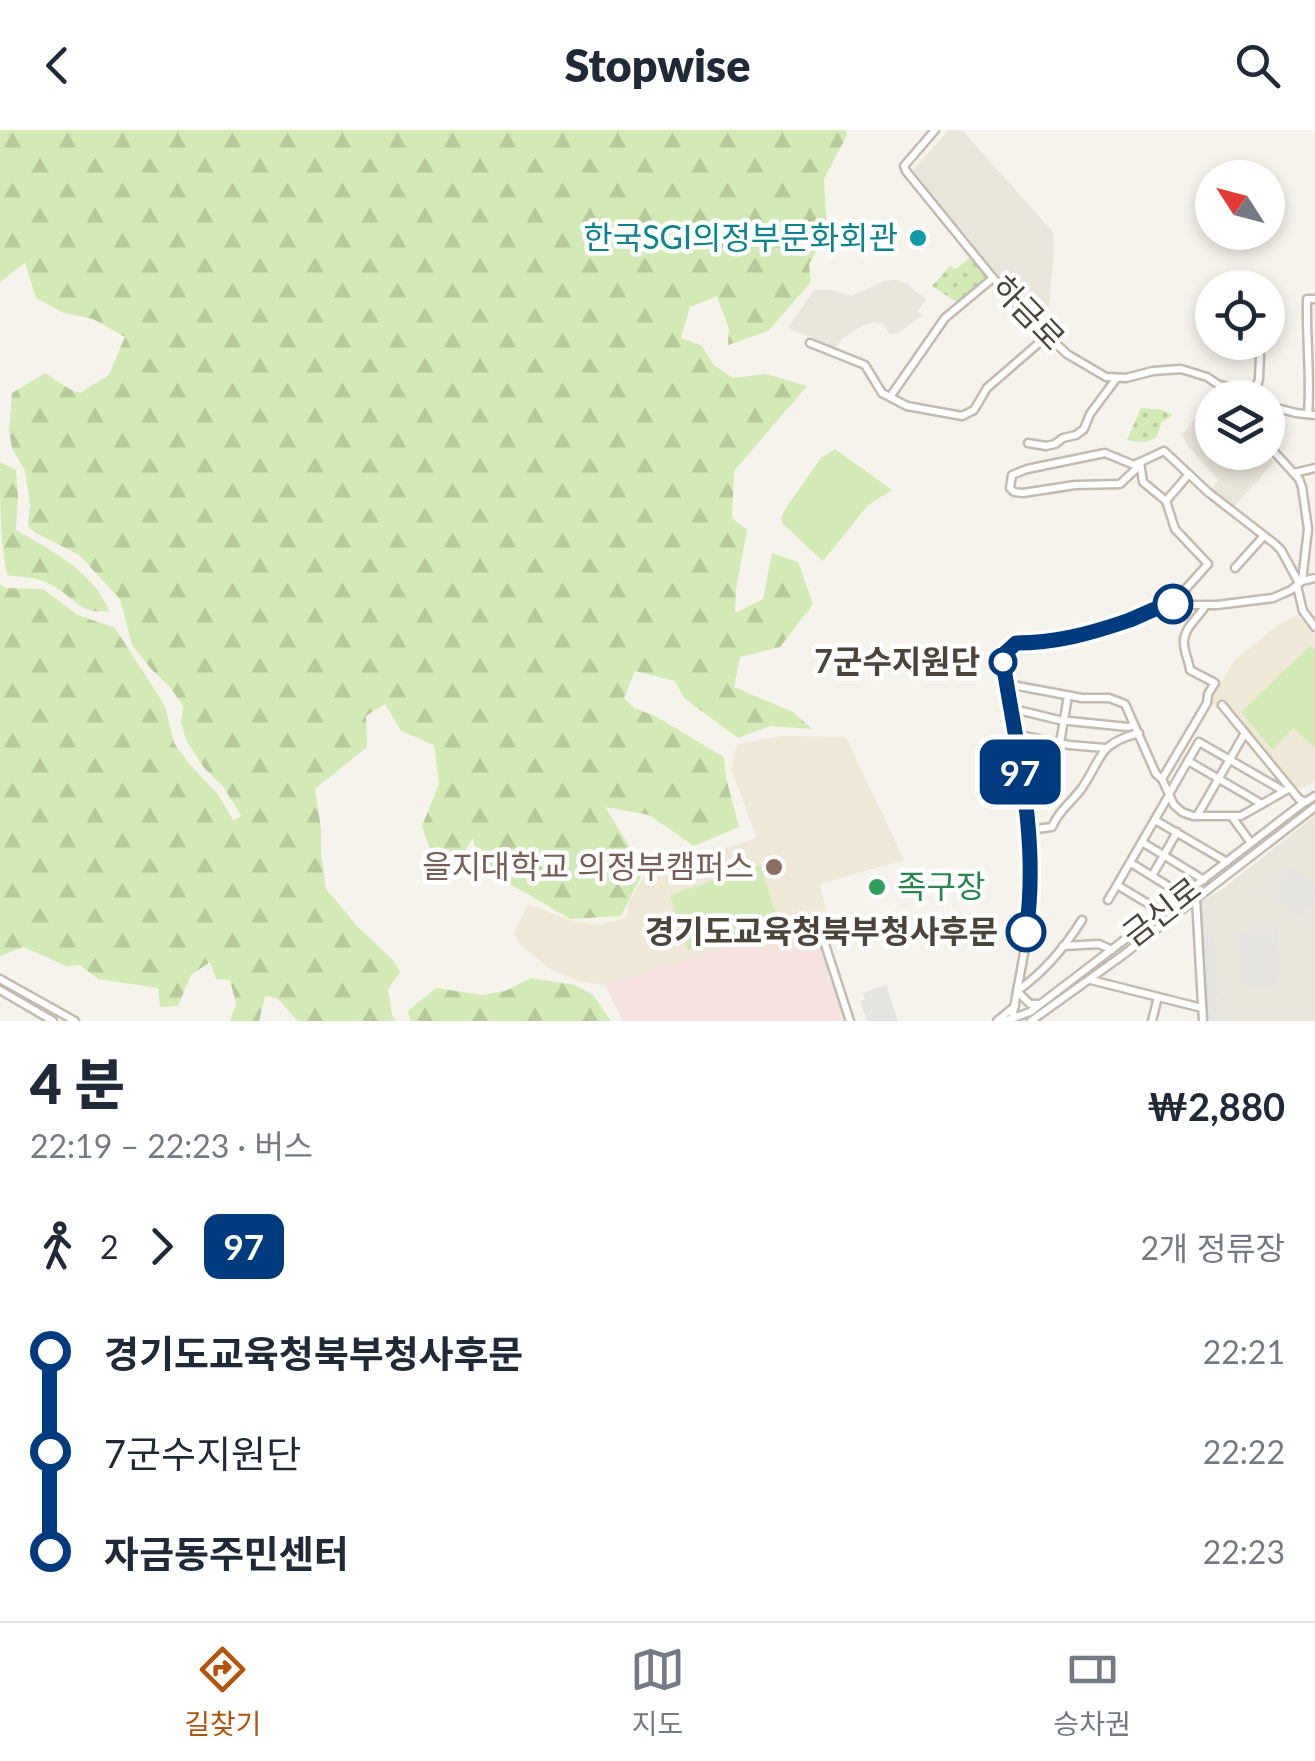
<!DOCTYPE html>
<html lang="ko">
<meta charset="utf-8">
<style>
:root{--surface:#fff;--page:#f2f2f3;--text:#1f2937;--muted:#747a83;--line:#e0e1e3;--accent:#b45309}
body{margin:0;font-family:Lato,"Noto Sans KR",sans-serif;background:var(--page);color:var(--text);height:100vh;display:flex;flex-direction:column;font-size:38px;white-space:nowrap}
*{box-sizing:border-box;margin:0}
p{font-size:32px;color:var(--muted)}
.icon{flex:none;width:55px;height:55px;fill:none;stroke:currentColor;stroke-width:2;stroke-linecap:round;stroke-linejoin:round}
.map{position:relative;height:891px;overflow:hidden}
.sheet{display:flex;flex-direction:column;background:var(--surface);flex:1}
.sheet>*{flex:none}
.badge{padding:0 20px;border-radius:15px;font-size:35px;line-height:65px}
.needle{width:65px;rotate:306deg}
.fabs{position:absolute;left:1195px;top:30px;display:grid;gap:20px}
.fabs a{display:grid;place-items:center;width:90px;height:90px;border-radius:50%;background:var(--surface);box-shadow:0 5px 15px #0003;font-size:50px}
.map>.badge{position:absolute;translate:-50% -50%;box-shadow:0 0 0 5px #fff}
.legs{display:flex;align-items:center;gap:15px;height:110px;padding:0 30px;font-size:32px}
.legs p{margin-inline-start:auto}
.overview{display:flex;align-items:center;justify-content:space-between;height:170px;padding:0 30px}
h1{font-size:55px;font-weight:800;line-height:75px}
ul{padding:0 30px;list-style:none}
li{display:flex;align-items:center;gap:35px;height:100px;font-size:38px}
li i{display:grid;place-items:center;width:15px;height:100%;margin:0 12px;background:currentColor}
li i::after{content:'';width:25px;height:25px;margin:-12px;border:8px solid;border-radius:50%;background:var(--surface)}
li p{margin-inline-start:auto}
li:first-child i{background:linear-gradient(#0000 50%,currentColor 0)}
li:last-child i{background:linear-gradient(currentColor 50%,#0000 0)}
header{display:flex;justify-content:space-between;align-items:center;height:130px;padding:0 30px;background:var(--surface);font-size:45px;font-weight:800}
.dock{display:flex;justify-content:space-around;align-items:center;height:140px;border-top:2px solid var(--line);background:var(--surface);font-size:28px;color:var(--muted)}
.dock a{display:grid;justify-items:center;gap:5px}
.dock .current{color:var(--accent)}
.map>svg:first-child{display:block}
.residential{fill:#eae5da}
.education{fill:#efe8d6}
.medical{fill:#f6e3e0}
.forest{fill:url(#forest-firs)}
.park{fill:url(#park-dots)}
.pitch{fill:#d2eab5}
.parking{fill:#e5e3e0}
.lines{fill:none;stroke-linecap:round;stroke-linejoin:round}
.minor-casing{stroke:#c2bbae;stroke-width:11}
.minor{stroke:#fff;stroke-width:6}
.line-1-casing{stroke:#fff;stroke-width:22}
.line-1{stroke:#003b80;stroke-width:15}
.culture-dot{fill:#0f9aa8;stroke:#fff;stroke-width:4}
.stop-1-dot{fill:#fff;stroke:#003b80;stroke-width:5}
.education-dot{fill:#8d6e63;stroke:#fff;stroke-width:4}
.leisure-dot{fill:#2e9e5b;stroke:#fff;stroke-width:4}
.labels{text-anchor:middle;stroke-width:9;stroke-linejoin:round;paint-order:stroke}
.culture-label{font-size:32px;fill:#0d838f;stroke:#fff;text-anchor:end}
.street-label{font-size:32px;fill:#4b4439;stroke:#fff}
.stop-label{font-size:32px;font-weight:bold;fill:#4b4439;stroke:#fff;text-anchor:end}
.education-label{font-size:32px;fill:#785e54;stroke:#fff;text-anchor:end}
.leisure-label{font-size:32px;fill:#27864d;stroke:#fff;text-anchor:start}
</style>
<header><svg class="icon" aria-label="back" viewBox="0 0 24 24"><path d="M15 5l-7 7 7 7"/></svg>Stopwise<svg class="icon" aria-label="search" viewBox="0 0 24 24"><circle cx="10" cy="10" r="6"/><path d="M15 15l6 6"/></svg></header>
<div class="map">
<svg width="1315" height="891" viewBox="0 0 1315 891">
<defs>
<pattern id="forest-firs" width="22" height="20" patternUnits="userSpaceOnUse" patternTransform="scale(2.5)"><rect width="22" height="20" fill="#d2eab5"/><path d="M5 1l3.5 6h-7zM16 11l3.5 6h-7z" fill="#b6ca9c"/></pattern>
<pattern id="park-dots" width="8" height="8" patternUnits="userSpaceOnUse" patternTransform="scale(2.5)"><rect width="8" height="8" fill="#d2eab5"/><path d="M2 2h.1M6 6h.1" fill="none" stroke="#b6ca9c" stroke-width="1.8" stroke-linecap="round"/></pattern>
</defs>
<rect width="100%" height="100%" fill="#f6f3ec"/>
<!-- residential -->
<g class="residential">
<path d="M 949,0 L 962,0 L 1053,102 L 1054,119 L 1048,187 L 1043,196 L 1022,177 L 976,124 L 913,40 Z"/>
<path d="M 896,150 L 907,154 L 926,169 L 917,182 L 923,185 L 896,204 L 890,204 L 883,194 L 873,192 L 862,196 L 842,209 L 835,218 L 788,198 L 814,160 L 832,160 L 851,166 L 884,151 Z"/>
<path d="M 1212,278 L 1212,322 L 1266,323 L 1274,332 L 1234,377 L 1211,360 L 1218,350 L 1186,313 L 1182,305 L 1195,288 Z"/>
<path d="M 1315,686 L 1315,891 L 1204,891 L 1199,774 L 1228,755 Z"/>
</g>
<!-- education -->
<g class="education">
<path d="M 1297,485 L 1312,499 L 1315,508 L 1315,648 L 1313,653 L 1299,659 L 1293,656 L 1221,574 L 1217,579 L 1211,570 L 1234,531 L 1278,495 Z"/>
<path d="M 782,606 L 846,607 L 904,730 L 820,754 L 826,781 L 813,787 L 605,855 L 581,852 L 548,838 L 519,813 L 514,804 L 527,774 L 573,791 L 598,795 L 626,788 L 629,772 L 646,743 L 757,708 L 731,640 L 737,614 Z"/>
</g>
<!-- medical -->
<path class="medical" d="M 813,787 L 841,871 L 844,891 L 623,891 L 605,855 Z"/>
<!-- forest -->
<g class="forest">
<path d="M 0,0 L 845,0 L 847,5 L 824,49 L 827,102 L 809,134 L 811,152 L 768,201 L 728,215 L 729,199 L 717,166 L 690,177 L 681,208 L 701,215 L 714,235 L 733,248 L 766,244 L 807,256 L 734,341 L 732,388 L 747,400 L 736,459 L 735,483 L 763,469 L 772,423 L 798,432 L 813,474 L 780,517 L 740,527 L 734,557 L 793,582 L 812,599 L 770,596 L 738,608 L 684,568 L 675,551 L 635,541 L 624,568 L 634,578 L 655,586 L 724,627 L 726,648 L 739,697 L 694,716 L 649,685 L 605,677 L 644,740 L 621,786 L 570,789 L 528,764 L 478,738 L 473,708 L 461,727 L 435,734 L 422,696 L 439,654 L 434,615 L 401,601 L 385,574 L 366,586 L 367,617 L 315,659 L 321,699 L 321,723 L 326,759 L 357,796 L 393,830 L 400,842 L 388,859 L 392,885 L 396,891 L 298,891 L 277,868 L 265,866 L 259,891 L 230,891 L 236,874 L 230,850 L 216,849 L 210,832 L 191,845 L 178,876 L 160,877 L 158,858 L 98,849 L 80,835 L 66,836 L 24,817 L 0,826 L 0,454 L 5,458 L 43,459 L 78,485 L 115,498 L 165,576 L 174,613 L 191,636 L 218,664 L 233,690 L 241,686 L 223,656 L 205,639 L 187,612 L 181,593 L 183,576 L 170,557 L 152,540 L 132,515 L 120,469 L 79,425 L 34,402 L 28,396 L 30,375 L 25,341 L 12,318 L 9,302 L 12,263 L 45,243 L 71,260 L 80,263 L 109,245 L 125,207 L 93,189 L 64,183 L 36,168 L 25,133 L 0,152 Z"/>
<path d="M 0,332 L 16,340 L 18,367 L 16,400 C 50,420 95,442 109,481 C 78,485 76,468 53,456 C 36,446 25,448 7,445 C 0,409 0,370 0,332 Z"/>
<path d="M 531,848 L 575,855 L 592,864 L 611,891 L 411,891 L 408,881 L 436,858 L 482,865 L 505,861 Z"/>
</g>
<!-- park -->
<g class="park">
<path d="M 970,127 L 986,147 L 960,171 L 955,171 L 932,156 L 950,136 L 956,139 Z"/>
<path d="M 1141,278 L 1162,280 L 1173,285 L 1161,293 L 1157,307 C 1146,314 1138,312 1127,310 Z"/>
</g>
<!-- pitch -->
<g class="pitch">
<path d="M 835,319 L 892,360 L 868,375 L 823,431 L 783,394 L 781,389 L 785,379 L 821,328 Z"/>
<path d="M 1310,516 L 1315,520 L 1315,618 L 1293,598 L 1273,620 L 1241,582 Z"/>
<path d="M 760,735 L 778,790 L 688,820 L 670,765 Z"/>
</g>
<!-- parking -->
<g class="parking">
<path d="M 1293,736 L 1315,753 L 1315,771 L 1305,785 L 1300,782 L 1297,786 L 1275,769 L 1278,765 L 1274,761 Z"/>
<path d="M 1279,799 L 1278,819 L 1281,819 L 1282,850 L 1278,850 L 1277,855 L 1245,857 L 1244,852 L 1239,852 L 1237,806 L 1242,805 L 1242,801 Z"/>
<path d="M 1214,805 L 1214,816 L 1217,816 L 1219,865 L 1216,866 L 1216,872 L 1220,873 L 1221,891 L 1205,891 L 1201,806 Z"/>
<path d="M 886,855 L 898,891 L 867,891 L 860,871 L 865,870 L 863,863 Z"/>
</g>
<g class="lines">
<defs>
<g id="minor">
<path d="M 935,0 L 904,36 L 906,41 L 993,148 L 1028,187 L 1067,224 L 1106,247 L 1126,248 L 1153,241 L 1181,239 L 1207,247 L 1219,255 L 1230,257 L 1250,268"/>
<path d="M 810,213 L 865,235 L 882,263 L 907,276 L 962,286 L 974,280 L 987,258 L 1047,206"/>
<path d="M 890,267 L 945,188 L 993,148"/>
<path d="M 1253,268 L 1259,249 L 1260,225"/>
<path d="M 1268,276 L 1296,283 L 1315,285"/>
<path d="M 1308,284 C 1311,246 1306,208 1307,169 L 1315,169"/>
<path d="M 1028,313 L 1046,316 L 1055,314 L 1063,308 L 1076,305 L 1084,299 L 1090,284 L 1116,249"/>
<path d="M 1268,315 L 1299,349 L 1302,357 L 1308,399 L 1302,451"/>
<path d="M 1140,332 L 1143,352 L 1166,371 L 1175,399 L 1208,434 L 1182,463 L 1181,474"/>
<path d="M 1134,335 L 1105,323 L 1027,339 L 1012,345 L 1010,358 L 1014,362 L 1023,363 L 1075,355 L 1120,354 L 1137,338 L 1134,335 L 1164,321 L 1209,363 L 1275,414 L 1281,420 L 1299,453"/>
<path d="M 1294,343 L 1315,338"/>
<path d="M 1166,371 L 1189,344"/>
<path d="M 1235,438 L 1263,407"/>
<path d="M 1297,456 L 1303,481 L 1315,497"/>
<path d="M 1007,554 L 1082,568 L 1109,568 L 1125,574 L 1156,644 L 1162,649 L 1174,675 L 1182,682 L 1193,686 L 1241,686 L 1290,658 L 1299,669 L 1305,672"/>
<path d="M 1222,575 L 1290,658"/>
<path d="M 1010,578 L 1059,590 L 1128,597 L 1134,595"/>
<path d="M 1014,604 L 1069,615 L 1105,618"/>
<path d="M 1060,613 L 1068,566"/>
<path d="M 1188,631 L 1262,674"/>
<path d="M 1162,649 L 1207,573 L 1208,564 L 1215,553 L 1190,540 C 1189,531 1184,522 1184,513 C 1183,498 1199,487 1206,475"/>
<path d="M 1169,664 L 1199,612 L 1282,660"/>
<path d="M 1197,686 L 1245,603"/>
<path d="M 1232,687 L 1251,713"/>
<path d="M 1155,690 L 1227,732"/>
<path d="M 1028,700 L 1052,697 C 1059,680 1072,672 1082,658 C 1103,627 1097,614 1139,603"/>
<path d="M 1142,712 L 1204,750"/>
<path d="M 1131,733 L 1184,766"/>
<path d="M 1152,746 L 1177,702"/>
<path d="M 1196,769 L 1203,891"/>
<path d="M 1108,770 L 1117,755"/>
<path d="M 1162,782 L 1117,755 L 1169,665"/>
<path d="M 821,802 L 850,891"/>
<path d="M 1063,816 L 1099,814 L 1112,820"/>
<path d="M 0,849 L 75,891"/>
<path d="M 1091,850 L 1202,878"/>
<path d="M 0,860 L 53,891"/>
<path d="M 1039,874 L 1030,874 L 1017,861 C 1043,843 1065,817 1082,790"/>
<path d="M 997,891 L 1015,876"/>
<path d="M 1005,891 L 1030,882 L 1302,674 L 1315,666"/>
<path d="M 1012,891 C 1018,849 1030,805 1031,762 C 1034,683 1014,603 1002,526 L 1012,515 L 1018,513 L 1035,513 L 1064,510 L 1134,488 L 1164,475 L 1217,475 L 1273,468 L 1291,460 L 1302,451 L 1315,448"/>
<path d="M 1031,891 L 1123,825 L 1315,677"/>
<path d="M 1152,891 L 1158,867"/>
</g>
</defs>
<!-- minor casing -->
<use href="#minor" class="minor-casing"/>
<!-- minor -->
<use href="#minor" class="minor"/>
</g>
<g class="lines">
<defs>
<path id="line-1" d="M 1026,802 C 1040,710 1016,616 1002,526 L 1016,513 C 1055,513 1089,504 1127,491 C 1142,486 1156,476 1173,474"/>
</defs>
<!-- line-1 casing -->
<use href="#line-1" class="line-1-casing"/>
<!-- line-1 -->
<use href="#line-1" class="line-1"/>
</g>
<!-- markers -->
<circle class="culture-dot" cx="918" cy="108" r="10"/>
<g class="stop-1-dot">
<circle cx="1173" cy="474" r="18"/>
<circle cx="1003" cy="532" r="12"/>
<circle cx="1026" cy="802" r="18"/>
</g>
<circle class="education-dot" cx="774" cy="737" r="10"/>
<circle class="leisure-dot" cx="877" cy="757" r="10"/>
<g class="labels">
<!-- culture labels -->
<g class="culture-label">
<text x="898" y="119">한국SGI의정부문화회관</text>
</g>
<!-- street labels -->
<g class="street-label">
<text transform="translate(1028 183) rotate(46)" y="11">하금로</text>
<text transform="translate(1162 782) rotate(-38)" y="11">금신로</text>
</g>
<!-- stop labels -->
<g class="stop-label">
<text x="980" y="543">7군수지원단</text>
<text x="998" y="813">경기도교육청북부청사후문</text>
</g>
<!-- education labels -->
<g class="education-label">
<text x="754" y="748">을지대학교 의정부캠퍼스</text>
</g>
<!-- leisure labels -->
<g class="leisure-label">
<text x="897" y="768">족구장</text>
</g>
</g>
</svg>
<div class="fabs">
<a><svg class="needle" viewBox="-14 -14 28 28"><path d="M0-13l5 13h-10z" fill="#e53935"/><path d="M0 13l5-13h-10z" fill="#747a83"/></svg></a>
<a><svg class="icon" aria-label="locate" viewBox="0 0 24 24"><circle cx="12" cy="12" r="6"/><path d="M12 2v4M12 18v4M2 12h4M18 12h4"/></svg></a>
<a><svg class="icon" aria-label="layers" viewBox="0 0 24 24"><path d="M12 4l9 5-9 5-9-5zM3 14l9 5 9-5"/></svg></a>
</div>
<b class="badge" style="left:1020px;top:642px;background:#003b80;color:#fff">97</b>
</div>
<section class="sheet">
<div class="overview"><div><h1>4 분</h1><p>22:19 – 22:23 · 버스</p></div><b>₩2,880</b></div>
<div class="legs"><svg class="icon" aria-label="walk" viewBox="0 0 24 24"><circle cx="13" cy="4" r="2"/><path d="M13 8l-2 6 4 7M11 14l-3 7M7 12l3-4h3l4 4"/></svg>2<svg class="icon" aria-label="forward" viewBox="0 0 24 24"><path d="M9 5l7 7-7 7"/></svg><b class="badge" style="background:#003b80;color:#fff">97</b><p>2개 정류장</p></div>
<ul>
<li><i style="color:#003b80"></i><b>경기도교육청북부청사후문</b><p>22:21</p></li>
<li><i style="color:#003b80"></i><span>7군수지원단</span><p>22:22</p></li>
<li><i style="color:#003b80"></i><b>자금동주민센터</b><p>22:23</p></li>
</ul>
</section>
<nav class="dock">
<a class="current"><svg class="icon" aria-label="directions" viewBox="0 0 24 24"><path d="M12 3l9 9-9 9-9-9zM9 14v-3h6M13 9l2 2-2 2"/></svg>길찾기</a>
<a><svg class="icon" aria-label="map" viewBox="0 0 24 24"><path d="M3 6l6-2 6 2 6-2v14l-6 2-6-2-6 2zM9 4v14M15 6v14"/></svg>지도</a>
<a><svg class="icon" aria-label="tickets" viewBox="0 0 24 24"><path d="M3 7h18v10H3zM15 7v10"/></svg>승차권</a>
</nav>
